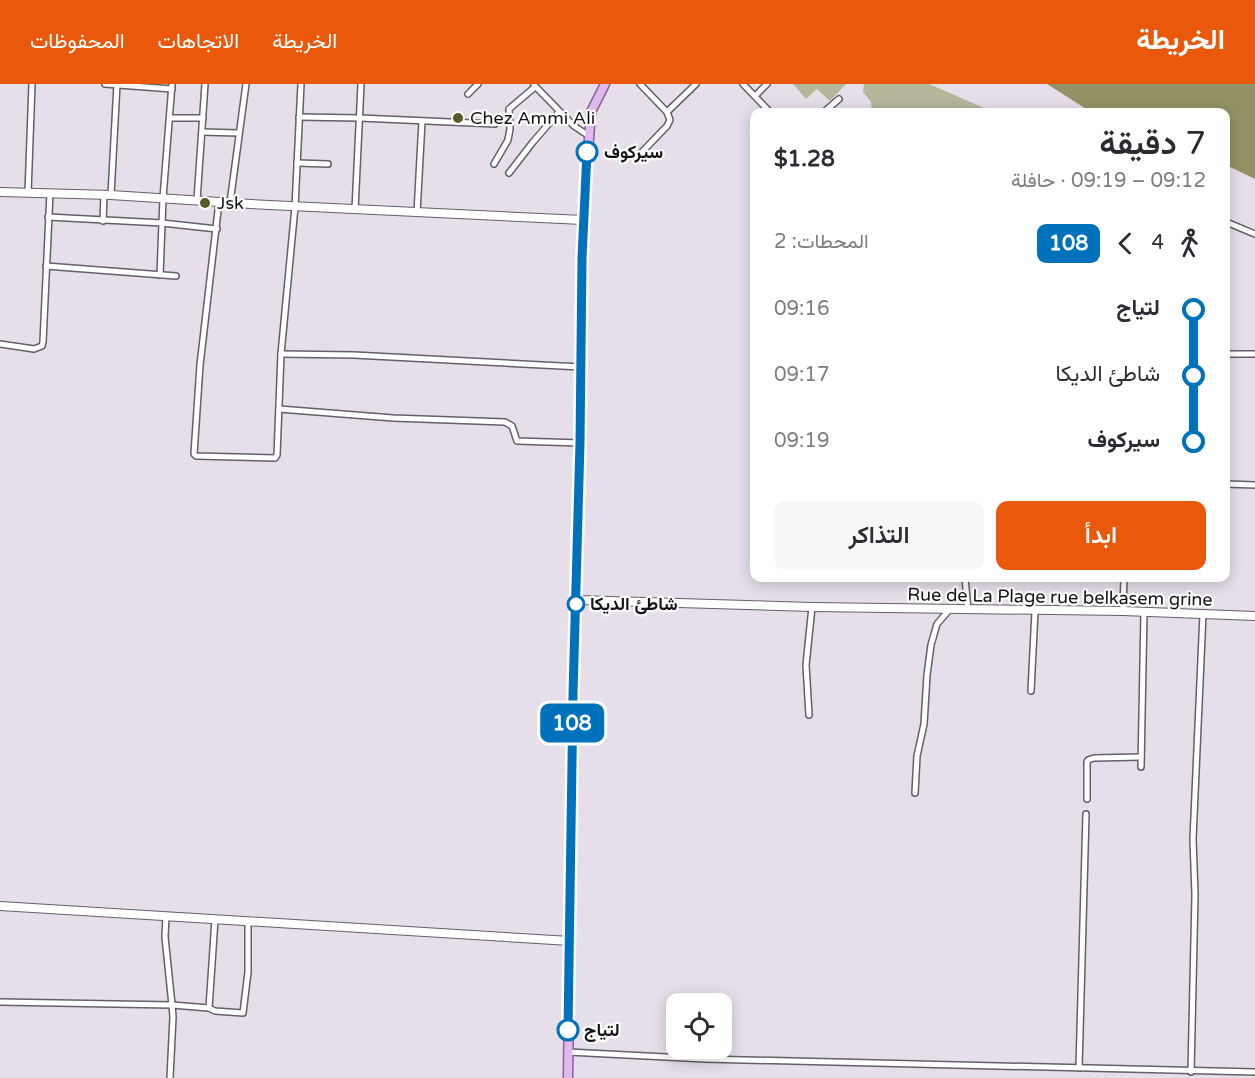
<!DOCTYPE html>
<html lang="ar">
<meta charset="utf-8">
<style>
:root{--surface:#fff;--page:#f7f7f7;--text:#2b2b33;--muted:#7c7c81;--accent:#ea580c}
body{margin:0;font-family:"Varela Round",Vazirmatn,sans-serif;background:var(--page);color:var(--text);direction:rtl;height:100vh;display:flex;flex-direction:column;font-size:22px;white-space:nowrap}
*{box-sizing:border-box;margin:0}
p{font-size:20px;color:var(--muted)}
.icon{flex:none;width:33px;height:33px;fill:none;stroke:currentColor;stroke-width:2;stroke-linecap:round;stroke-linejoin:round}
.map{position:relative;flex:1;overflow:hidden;direction:ltr}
.panel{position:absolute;left:750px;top:24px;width:480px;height:474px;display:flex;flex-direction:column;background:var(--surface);border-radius:12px;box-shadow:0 3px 15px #0003;direction:rtl}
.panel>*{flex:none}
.badge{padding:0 12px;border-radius:9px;font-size:21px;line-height:39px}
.tools{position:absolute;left:666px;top:909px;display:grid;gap:12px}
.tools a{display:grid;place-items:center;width:66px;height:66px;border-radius:12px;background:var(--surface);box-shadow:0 3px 15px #0003;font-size:30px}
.map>.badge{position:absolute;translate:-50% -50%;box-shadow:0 0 0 3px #fff}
.legs{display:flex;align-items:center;gap:9px;height:66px;padding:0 24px;font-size:20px}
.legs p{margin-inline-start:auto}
.summary{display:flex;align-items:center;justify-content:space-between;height:102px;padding:0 24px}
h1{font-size:33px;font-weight:600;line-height:45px}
.primary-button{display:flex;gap:12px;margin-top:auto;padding:12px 24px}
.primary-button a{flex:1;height:69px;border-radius:12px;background:var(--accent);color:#fff;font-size:24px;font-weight:600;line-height:69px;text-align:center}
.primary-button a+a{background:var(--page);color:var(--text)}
ul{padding:0 24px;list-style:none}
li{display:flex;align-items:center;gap:21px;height:66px;font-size:22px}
li i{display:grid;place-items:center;width:9px;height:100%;margin:0 8px;background:currentColor}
li i::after{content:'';width:15px;height:15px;margin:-8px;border:4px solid;border-radius:50%;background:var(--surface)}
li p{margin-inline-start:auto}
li:first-child i{background:linear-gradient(#0000 50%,currentColor 0)}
li:last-child i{background:linear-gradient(currentColor 50%,#0000 0)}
header{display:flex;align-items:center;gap:36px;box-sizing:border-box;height:84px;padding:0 30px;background:var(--accent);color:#fff}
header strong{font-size:28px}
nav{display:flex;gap:33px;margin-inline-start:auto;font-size:21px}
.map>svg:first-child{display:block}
.green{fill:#b6b69a}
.water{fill:#929265}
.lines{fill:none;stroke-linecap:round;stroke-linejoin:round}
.street-casing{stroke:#665e68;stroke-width:8}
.secondary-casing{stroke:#665e68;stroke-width:10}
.primary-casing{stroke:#8c609a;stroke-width:11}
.street{stroke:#fff;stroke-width:5}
.secondary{stroke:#fff;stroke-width:8}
.primary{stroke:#e0b9ed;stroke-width:8}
.line-1-casing{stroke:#fff;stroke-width:14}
.line-1{stroke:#0072bc;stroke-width:9}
.poi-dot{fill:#5a5926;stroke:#fff;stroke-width:2}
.stop-1-dot{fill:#fff;stroke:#0072bc;stroke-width:3}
.labels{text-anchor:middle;stroke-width:4.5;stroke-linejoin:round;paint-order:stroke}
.poi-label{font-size:18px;fill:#161317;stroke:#fff;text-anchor:start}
.stop-label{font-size:18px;font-weight:bold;fill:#161317;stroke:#fff;text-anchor:start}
.street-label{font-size:18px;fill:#161317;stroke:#fff}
</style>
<header>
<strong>الخريطة</strong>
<nav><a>الخريطة</a><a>الاتجاهات</a><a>المحفوظات</a></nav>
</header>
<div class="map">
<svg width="1255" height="994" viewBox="0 0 1255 994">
<rect width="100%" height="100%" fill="#e6dee9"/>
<!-- green -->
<g class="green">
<path d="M 793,0 L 846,0 L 830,17 L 817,5 L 806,15 Z"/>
<path d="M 864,0 L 929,0 L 993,28 L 872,28 L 871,18 L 863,8 Z"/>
</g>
<!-- water -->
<path class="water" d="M 1047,0 L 1255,0 L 1255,95 L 1226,81 L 1226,28 L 1091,28 Z"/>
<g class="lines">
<defs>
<g id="street">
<path d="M 105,0 L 172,5"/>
<path d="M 640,0 L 667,28 L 696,0"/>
<path d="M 743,0 L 770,28"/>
<path d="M 534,1 L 574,42 L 589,52"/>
<path d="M 468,10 L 478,0"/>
<path d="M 755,12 L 767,0"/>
<path d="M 824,28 L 839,15"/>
<path d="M 299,33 L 360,34 L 495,40"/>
<path d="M 170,34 L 203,34"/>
<path d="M 202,48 L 239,49"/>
<path d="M 642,68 L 667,42 L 670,36 L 667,28"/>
<path d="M 297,79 L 328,80"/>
<path d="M 494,80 L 508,56 L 510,45 L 509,25 L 535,3"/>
<path d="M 509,89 L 533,58 L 559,28"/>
<path d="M 28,109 L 32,0"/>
<path d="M 111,111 L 117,0"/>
<path d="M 197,116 L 205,0"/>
<path d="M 219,118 L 200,281 L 194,370 L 196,372 L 275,374 L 277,371 L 281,270 L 295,123 L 301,0"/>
<path d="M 230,119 L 246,0"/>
<path d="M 355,126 L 361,0"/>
<path d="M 417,129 L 422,37"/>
<path d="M 48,133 L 162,139 L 217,145"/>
<path d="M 103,137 L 104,111"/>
<path d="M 1226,138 L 1255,150"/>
<path d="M 46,182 L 176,192"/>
<path d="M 160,191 L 163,114 L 172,0"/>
<path d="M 0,260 L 34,265 L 42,262 L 43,258 L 50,109"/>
<path d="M 281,270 L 354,271 L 581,283"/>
<path d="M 1226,270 L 1255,270"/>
<path d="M 279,325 L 393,334 L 505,338 L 512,342 L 517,357 L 580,359"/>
<path d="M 1226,400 L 1255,401"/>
<path d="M 965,494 L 968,526"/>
<path d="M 1123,527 L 1124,494"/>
<path d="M 1031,607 L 1035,527"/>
<path d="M 809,631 L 806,581 L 812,523"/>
<path d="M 1141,683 L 1144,528"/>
<path d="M 915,709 L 917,672 L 924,640 L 927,591 L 931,561 L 937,540 L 950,525"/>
<path d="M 1087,715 L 1087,678 L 1088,676 L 1094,674 L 1141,673"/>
<path d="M 0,918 L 172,921 L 165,853 L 166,832"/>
<path d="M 209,924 L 215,835"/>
<path d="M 568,968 L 705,975 L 1255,988"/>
<path d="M 1079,984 L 1086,730"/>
<path d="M 1191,988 L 1195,811 L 1193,755 L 1203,530"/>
<path d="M 170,994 L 173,933 L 172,921 L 209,924 L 215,927 L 243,929 L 248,888 L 248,838"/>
</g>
<g id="secondary">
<path d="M 0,108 L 111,111 L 251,120 L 583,136"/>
<path d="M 576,516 L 812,523 L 1123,527 L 1255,532"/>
<path d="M 0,822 L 570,857"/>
</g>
<path id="primary" d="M 568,994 L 573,610 L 580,359 L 583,136 L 591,28 L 605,0"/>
</defs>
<!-- street casing -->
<use href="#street" class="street-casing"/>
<!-- secondary casing -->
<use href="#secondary" class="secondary-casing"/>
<!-- primary casing -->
<use href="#primary" class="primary-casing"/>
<!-- street -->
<use href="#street" class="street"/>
<!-- secondary -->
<use href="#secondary" class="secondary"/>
<!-- primary -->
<use href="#primary" class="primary"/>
</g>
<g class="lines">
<defs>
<path id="line-1" d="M 568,946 L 573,610 L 580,359 L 582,174 L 587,68"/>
</defs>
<!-- line-1 casing -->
<use href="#line-1" class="line-1-casing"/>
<!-- line-1 -->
<use href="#line-1" class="line-1"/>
</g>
<!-- markers -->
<g class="poi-dot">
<circle cx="458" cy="34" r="6"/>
<circle cx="205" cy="119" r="6"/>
</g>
<g class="stop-1-dot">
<circle cx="587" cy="68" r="10"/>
<circle cx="576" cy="520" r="8"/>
<circle cx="568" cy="946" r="10"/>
</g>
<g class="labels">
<!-- poi labels -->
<g class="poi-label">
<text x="470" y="40">Chez Ammi Ali</text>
<text x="217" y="125">Jsk</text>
</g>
<!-- stop labels -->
<g class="stop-label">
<text x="604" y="74">سيركوف</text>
<text x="590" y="526">شاطئ الديكا</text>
<text x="584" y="952">لتياج</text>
</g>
<!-- street labels -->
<g class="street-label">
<text transform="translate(1060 513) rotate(1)" y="6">Rue de La Plage rue belkasem grine</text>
</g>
</g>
</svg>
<div class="tools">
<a><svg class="icon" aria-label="locate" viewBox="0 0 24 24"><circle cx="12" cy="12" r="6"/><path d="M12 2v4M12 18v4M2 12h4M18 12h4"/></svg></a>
</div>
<b class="badge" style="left:572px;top:639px;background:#0072bc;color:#fff">108</b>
<section class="panel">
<div class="summary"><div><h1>7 دقيقة</h1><p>09:12 – 09:19 · حافلة</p></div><b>$1.28</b></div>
<div class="legs"><svg class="icon" aria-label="walk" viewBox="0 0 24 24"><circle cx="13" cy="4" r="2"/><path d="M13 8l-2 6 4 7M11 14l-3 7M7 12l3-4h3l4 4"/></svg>4<svg class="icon" aria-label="back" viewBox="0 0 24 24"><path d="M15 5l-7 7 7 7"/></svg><b class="badge" style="background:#0072bc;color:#fff">108</b><p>المحطات: 2</p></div>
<ul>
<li><i style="color:#0072bc"></i><b>لتياج</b><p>09:16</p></li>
<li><i style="color:#0072bc"></i><span>شاطئ الديكا</span><p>09:17</p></li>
<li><i style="color:#0072bc"></i><b>سيركوف</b><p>09:19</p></li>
</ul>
<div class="primary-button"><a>ابدأ</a><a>التذاكر</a></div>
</section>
</div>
